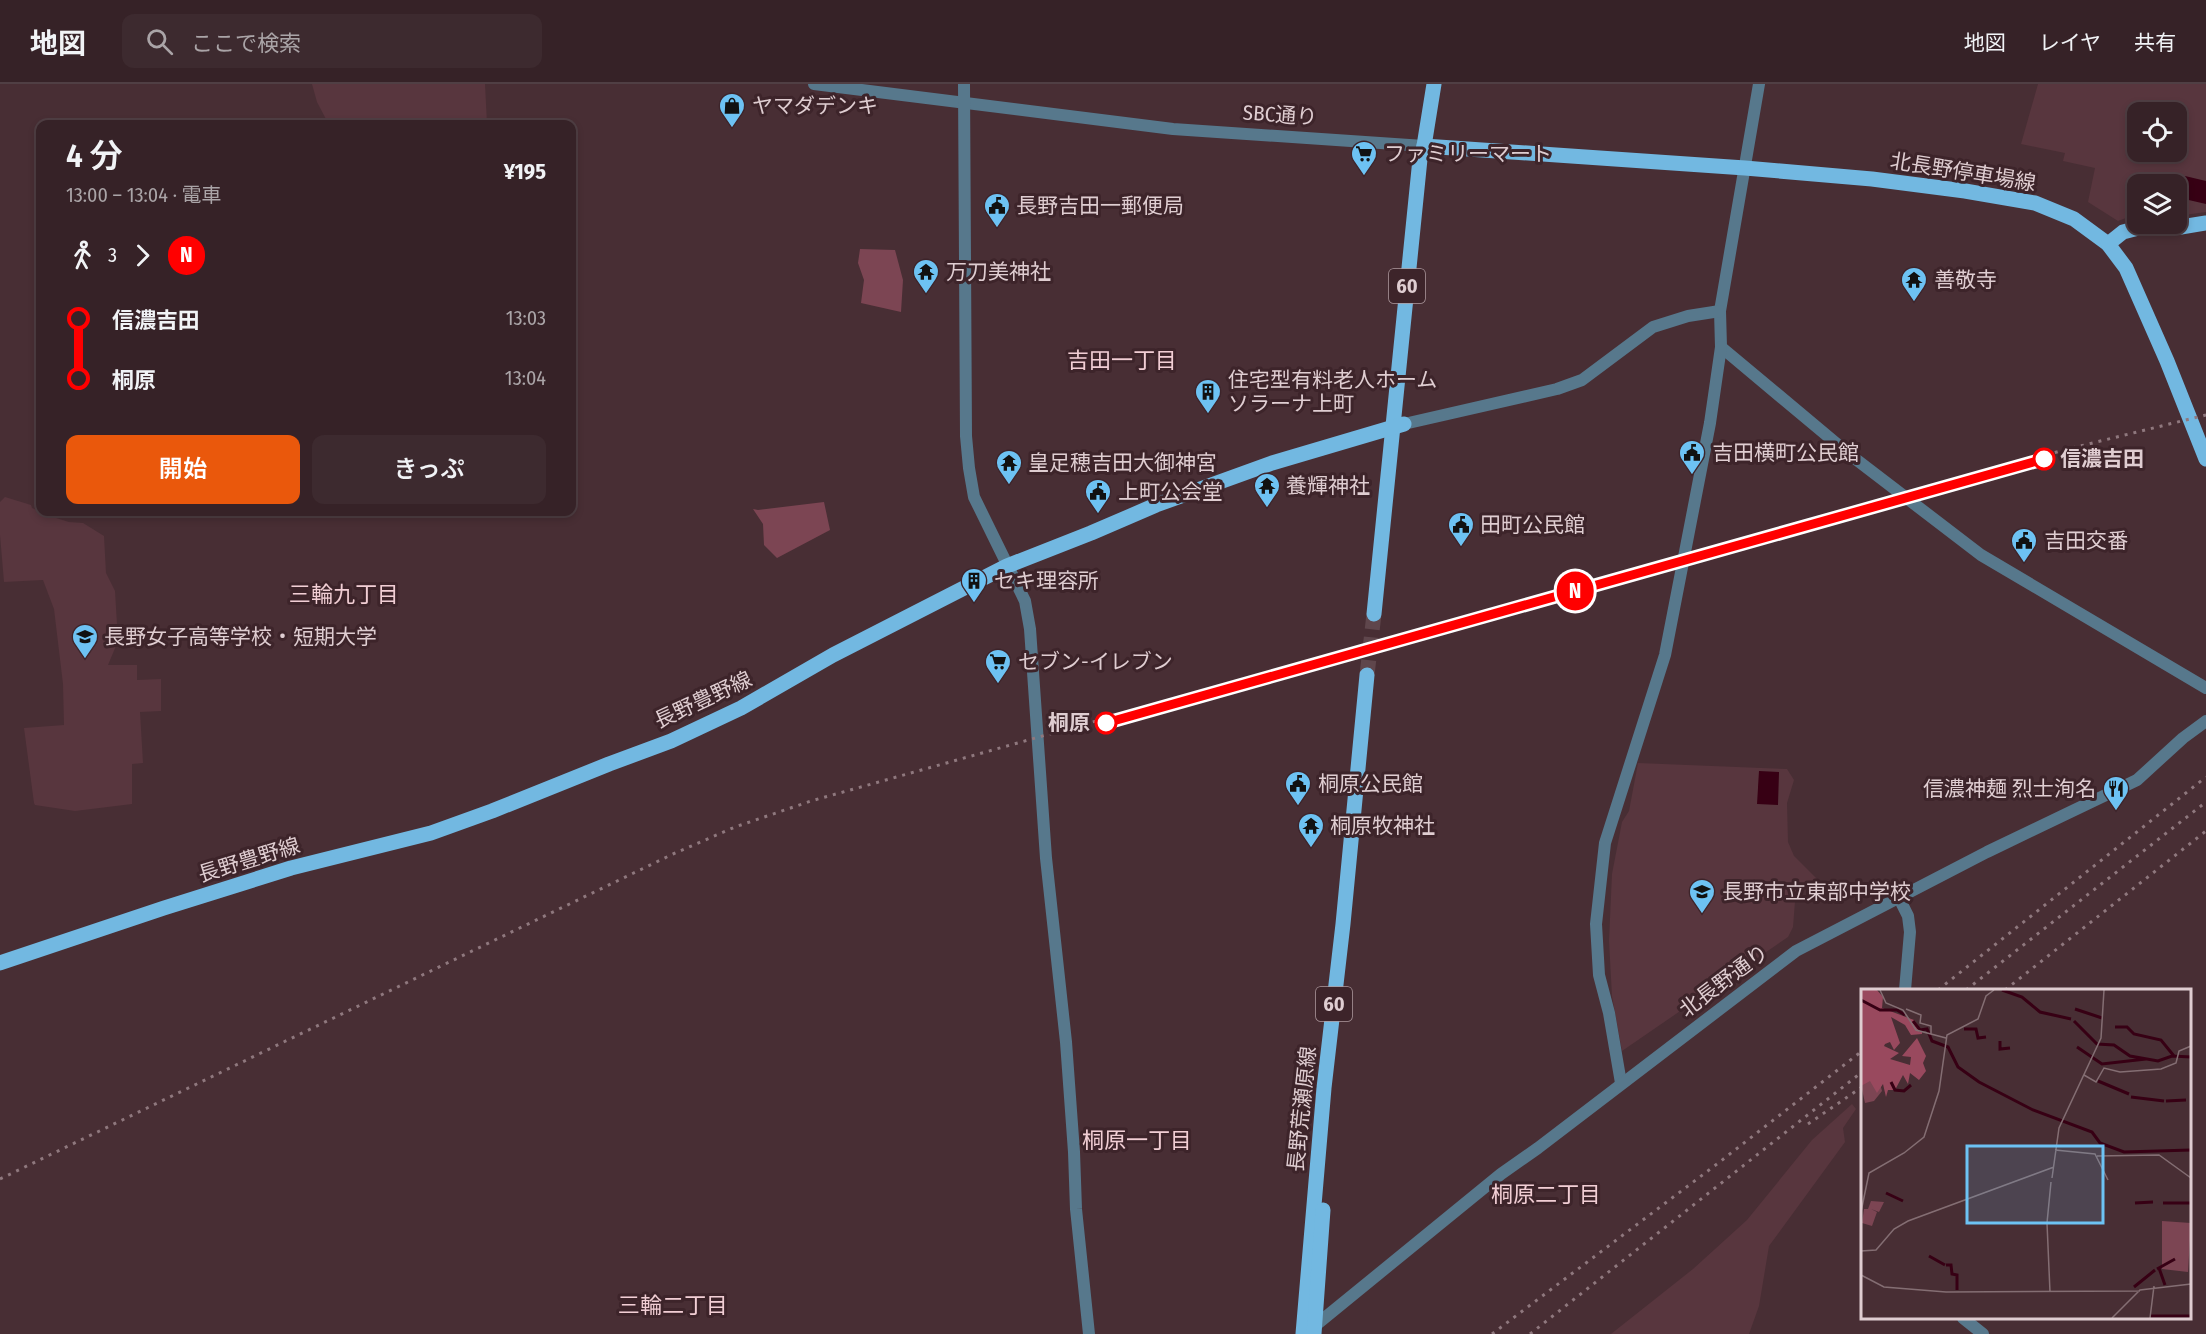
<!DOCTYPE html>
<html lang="ja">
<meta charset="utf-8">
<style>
:root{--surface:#362227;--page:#3d2a2f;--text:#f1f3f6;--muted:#aaa4a7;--line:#503f44;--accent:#ea580c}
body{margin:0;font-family:"Fira Sans Condensed","Noto Sans JP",sans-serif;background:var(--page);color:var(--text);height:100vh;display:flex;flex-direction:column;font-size:22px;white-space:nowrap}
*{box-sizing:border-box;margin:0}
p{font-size:20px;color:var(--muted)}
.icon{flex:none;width:33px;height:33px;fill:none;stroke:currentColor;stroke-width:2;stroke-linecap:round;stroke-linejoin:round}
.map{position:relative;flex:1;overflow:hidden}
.sheet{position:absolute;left:36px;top:36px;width:540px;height:396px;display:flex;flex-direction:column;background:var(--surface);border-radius:12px;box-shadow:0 3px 9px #0003,0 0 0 2px var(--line)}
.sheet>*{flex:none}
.badge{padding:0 12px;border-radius:20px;font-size:21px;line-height:39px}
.tools{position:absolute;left:2127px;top:18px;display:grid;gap:12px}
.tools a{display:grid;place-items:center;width:60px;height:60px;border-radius:12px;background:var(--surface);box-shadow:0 3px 9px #0003,0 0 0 2px var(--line);font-size:30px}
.map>.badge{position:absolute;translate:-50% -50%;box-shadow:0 0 0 3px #fff}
.legs{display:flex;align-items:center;gap:9px;height:66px;padding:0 30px;font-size:20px}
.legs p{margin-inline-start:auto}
.summary{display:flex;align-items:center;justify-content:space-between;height:102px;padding:0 30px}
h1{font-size:33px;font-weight:600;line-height:45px}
.button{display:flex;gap:12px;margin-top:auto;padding:12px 30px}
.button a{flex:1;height:69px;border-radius:12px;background:var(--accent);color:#fff;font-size:24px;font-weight:600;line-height:69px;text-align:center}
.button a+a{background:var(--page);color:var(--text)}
ul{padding:0 30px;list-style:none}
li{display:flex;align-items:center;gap:21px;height:60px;font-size:22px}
li i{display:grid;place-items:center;width:9px;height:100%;margin:0 8px;background:currentColor}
li i::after{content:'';width:15px;height:15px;margin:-8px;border:4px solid;border-radius:50%;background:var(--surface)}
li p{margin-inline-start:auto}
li:first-child i{background:linear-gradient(#0000 50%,currentColor 0)}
li:last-child i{background:linear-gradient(currentColor 50%,#0000 0)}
header{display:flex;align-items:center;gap:36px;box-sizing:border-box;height:84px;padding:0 30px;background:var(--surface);border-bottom:2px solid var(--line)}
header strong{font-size:28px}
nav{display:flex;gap:33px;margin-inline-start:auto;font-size:21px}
.search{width:420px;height:54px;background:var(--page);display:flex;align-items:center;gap:15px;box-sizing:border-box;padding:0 21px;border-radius:12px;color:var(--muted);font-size:22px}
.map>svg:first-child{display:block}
.built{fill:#58363e;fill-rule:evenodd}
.green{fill:#7c4553}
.water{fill:#370014}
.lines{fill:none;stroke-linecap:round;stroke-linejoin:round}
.major-tunnel{stroke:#5f464c;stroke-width:15;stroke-dasharray:15 8;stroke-linecap:butt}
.minor{stroke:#57788c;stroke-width:12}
.major{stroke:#72b8e1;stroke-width:15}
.rail{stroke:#8f787e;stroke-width:3;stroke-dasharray:3 6;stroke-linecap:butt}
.line-1-casing{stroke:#fff;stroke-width:14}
.line-1{stroke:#f00;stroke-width:9}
.stop-1-dot{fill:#fff;stroke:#f00;stroke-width:3}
.labels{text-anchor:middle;stroke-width:6;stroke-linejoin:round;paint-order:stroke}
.shield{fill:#3d242a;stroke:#ae9a9f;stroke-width:1.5}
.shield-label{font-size:20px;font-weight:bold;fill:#dfcdd1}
.poi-label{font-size:21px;fill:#dfcdd1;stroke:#3d242a;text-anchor:start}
.street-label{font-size:21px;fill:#dfcdd1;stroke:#3d242a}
.stop-label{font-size:21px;font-weight:bold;fill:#dfcdd1;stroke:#3d242a;text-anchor:start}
.neighbourhood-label{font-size:22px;fill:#f1ced4;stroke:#3d242a}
.inset-river{fill:none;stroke:#370014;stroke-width:3}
.inset-road{fill:none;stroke:#846e73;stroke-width:1.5}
.view{fill:#6dc2f3;fill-opacity:0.15;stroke:#6dc2f3;stroke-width:3}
.inset-edge{fill:none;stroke:#dfcdd1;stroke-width:3}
</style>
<header>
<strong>地図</strong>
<div class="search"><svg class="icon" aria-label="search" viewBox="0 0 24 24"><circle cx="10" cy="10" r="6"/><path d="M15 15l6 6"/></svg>ここで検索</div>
<nav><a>地図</a><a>レイヤ</a><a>共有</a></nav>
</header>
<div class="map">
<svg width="2206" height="1250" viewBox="0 0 2206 1250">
<rect width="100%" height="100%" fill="#482e34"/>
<!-- built -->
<g class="built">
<path d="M 312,0 L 485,0 L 487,40 L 333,40 L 327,37 L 317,18 Z"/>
<path d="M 2038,0 L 2206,0 L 2206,128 L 2177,132 L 2176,100 L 2138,100 L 2137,132 L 2131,132 L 2118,137 L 2088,118 L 2095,84 L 2063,77 L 2065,69 L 2021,60 ZM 2138,28 L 2176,28 L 2176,68 L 2138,68 Z"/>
<path d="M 5,413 L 31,421 L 32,424 L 56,434 L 69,438 L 83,439 L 104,452 L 106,489 L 115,507 L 118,557 L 108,581 L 137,581 L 137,596 L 161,595 L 161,627 L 140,628 L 143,679 L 132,680 L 132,720 L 75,727 L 35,721 L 34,719 L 24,644 L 64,641 L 63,600 L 54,525 L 43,496 L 4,498 L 0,451 L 0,418 Z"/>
<path d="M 1638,679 L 1787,685 L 1794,696 L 1787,719 L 1788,758 L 1794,772 L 1822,800 L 1796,805 L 1793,843 L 1788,853 L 1622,967 L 1612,912 L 1609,857 L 1612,790 L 1622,738 L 1629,727 Z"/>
<path d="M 1852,1020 L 1856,1025 L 1843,1044 L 1845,1058 L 1769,1162 L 1759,1222 L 1749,1250 L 1611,1250 L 1693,1185 L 1747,1136 L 1812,1056 Z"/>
</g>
<!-- green -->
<g class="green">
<path d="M 860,165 L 895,166 L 903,196 L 901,228 L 861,219 L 864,196 L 858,179 Z"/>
<path d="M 824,418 L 830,446 L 777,474 L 764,461 L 763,440 L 753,425 L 758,426 Z"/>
</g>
<!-- water -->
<g class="water">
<path d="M 2185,92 L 2206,97 L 2206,120 L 2180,114 Z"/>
<path d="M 1759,687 L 1779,688 L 1778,721 L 1757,720 Z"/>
</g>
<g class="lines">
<!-- major-tunnel -->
<path class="major-tunnel" d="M 1367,591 L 1374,530"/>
<!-- minor -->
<g class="minor">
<path d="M 814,0 L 1173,45 L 1424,62"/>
<path d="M 964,0 L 966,352 L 969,384 L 974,413 L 1025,517 L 1030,545 L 1046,774 L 1066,958 L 1074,1068 L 1076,1125 L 1089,1250"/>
<path d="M 1759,0 L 1720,227 L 1721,263 L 1849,370 L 1981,471 L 2206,604"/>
<path d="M 1404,340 L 1557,305 L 1582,296 L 1653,243 L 1688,232 L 1720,227"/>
<path d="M 1899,814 L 1908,832 L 1910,848 L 1905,906"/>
<path d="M 1621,999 L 1609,929 L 1599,891 L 1596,840 L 1605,759 L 1665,571 L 1710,339 L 1721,263"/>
<path d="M 1963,1234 L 1983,1250"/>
<path d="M 1311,1245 L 1501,1090 L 1538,1064 L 1796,867 L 1987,768 L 2137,696 L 2183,654 L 2206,637"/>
</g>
<!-- major -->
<g class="major">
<path d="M 1424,62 L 1745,84 L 1872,95 L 1965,107 L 2035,119 L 2074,135 L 2108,160 L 2126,184 L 2167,277 L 2206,375"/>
<path d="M 2108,160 L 2123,148 L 2146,142 L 2181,143 L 2206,139"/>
<path d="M 1374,530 L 1420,75 L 1424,62 L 1434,0"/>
<path d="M 0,879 L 164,824 L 291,784 L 431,749 L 492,727 L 609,680 L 671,657 L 741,624 L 833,571 L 1007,482 L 1091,449 L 1156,421 L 1272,379 L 1404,340"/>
<path d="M 1303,1250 L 1324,1004 L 1343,840 L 1367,591"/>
<path d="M 1314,1250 L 1323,1126"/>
</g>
<!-- rail -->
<g class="rail">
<path d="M 1938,906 L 2206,693"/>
<path d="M 1966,906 L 2206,718"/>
<path d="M 2005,906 L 2206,747"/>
<path d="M 1808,1040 L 1862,1003"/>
<path d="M 0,1095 L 673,770 L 735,743 L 811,717 L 1901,411 L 2064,366 L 2206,331"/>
<path d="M 1492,1250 L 1717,1080 L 1862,967"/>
<path d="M 1530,1250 L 1862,988"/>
</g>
</g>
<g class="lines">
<defs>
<path id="line-1" d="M 1106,639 L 2044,375"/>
</defs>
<!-- line-1 casing -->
<use href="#line-1" class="line-1-casing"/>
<!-- line-1 -->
<use href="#line-1" class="line-1"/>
</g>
<!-- icons -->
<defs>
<symbol id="shop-pin" viewBox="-11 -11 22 30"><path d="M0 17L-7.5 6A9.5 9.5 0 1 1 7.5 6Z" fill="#6dc2f3" stroke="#3d242a"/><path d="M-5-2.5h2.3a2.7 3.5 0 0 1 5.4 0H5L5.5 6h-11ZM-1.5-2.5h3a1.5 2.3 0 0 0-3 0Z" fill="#111"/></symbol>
<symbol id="supermarket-pin" viewBox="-11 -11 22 30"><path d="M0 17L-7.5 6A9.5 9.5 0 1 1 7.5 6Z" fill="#6dc2f3" stroke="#3d242a"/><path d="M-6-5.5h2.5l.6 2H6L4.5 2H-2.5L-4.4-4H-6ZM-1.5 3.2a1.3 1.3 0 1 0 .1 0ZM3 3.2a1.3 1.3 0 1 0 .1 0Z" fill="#111"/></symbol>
<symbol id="civic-pin" viewBox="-11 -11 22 30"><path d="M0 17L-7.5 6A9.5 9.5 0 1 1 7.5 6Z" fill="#6dc2f3" stroke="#3d242a"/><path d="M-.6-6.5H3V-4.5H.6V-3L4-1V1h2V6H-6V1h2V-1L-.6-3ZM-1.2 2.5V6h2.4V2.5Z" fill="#111"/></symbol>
<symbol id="temple-pin" viewBox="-11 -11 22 30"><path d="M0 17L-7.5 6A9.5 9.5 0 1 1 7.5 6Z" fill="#6dc2f3" stroke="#3d242a"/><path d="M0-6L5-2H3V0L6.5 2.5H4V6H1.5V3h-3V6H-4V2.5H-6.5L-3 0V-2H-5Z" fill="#111"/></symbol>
<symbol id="building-pin" viewBox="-11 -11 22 30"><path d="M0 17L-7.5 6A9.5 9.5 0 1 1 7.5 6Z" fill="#6dc2f3" stroke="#3d242a"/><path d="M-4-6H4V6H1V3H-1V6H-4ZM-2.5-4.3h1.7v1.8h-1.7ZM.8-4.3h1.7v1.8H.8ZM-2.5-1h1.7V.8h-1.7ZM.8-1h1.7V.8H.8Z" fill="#111"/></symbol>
<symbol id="school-pin" viewBox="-11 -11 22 30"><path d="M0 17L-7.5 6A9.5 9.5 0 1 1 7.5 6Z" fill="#6dc2f3" stroke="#3d242a"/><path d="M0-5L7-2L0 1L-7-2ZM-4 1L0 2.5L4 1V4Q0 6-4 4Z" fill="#111"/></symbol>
<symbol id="restaurant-pin" viewBox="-11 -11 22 30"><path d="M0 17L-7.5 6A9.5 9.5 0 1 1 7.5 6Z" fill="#6dc2f3" stroke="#3d242a"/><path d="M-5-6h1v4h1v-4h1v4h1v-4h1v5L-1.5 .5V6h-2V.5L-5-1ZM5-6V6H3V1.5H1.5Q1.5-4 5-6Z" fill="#111"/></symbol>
</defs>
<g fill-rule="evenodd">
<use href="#shop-pin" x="717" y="7" width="30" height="40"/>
<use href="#supermarket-pin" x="1349" y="55" width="30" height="40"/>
<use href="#civic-pin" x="982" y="107" width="30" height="40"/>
<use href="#temple-pin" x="911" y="173" width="30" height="40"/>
<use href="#temple-pin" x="1899" y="181" width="30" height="40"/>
<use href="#building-pin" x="1193" y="293" width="30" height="40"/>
<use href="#civic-pin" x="1677" y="354" width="30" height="40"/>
<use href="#temple-pin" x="994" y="364" width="30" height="40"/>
<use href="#temple-pin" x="1252" y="387" width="30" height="40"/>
<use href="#civic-pin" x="1083" y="393" width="30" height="40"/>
<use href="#civic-pin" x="1446" y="426" width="30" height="40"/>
<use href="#civic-pin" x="2009" y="442" width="30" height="40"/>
<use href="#building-pin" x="959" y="482" width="30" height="40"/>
<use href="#school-pin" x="70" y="538" width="30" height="40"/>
<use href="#supermarket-pin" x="983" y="563" width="30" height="40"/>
<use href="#civic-pin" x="1283" y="685" width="30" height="40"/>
<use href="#restaurant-pin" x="2101" y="690" width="30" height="40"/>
<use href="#temple-pin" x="1296" y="727" width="30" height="40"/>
<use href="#school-pin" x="1687" y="793" width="30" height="40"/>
</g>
<!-- markers -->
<g class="stop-1-dot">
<circle cx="2044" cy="375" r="10"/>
<circle cx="1106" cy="639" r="10"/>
</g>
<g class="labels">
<!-- shield labels -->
<g class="shield">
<rect x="1389" y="185" width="36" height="34" rx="4.5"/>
<rect x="1316" y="903" width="36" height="34" rx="4.5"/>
</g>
<g class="shield-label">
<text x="1407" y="209">60</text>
<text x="1334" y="927">60</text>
</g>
<!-- poi labels -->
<g class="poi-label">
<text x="752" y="29">ヤマダデンキ</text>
<text x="1384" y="77">ファミリーマート</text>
<text x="1016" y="129">長野吉田一郵便局</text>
<text x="946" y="195">万刀美神社</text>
<text x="1934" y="203">善敬寺</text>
<text x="1228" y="303">住宅型有料老人ホーム<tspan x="1228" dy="24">ソラーナ上町</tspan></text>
<text x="1712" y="376">吉田横町公民館</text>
<text x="1028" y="386">皇足穂吉田大御神宮</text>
<text x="1286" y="409">養輝神社</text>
<text x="1118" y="415">上町公会堂</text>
<text x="1480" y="448">田町公民館</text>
<text x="2044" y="464">吉田交番</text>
<text x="994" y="504">セキ理容所</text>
<text x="104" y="560">長野女子高等学校・短期大学</text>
<text x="1018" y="585">セブン-イレブン</text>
<text x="1318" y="707">桐原公民館</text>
<text x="2096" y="712" text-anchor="end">信濃神麺 烈士洵名</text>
<text x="1330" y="749">桐原牧神社</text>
<text x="1722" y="815">長野市立東部中学校</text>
</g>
<!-- street labels -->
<g class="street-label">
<text transform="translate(1280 31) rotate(4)" y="7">SBC通り</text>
<text transform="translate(1963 88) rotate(9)" y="7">北長野停車場線</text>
<text transform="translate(703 616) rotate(-25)" y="7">長野豊野線</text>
<text transform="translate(249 776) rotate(-17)" y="7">長野豊野線</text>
<text transform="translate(1724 897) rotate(-37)" y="7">北長野通り</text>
<text transform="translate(1302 1025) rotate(-84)" y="7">長野荒瀬原線</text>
</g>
<!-- stop labels -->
<g class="stop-label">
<text x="2060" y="382">信濃吉田</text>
<text x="1090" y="646" text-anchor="end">桐原</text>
</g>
<!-- neighbourhood labels -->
<g class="neighbourhood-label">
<text x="1122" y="284">吉田一丁目</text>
<text x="344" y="518">三輪九丁目</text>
<text x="1137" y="1064">桐原一丁目</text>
<text x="1546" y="1118">桐原二丁目</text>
<text x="673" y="1229">三輪二丁目</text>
</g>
</g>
<!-- overview -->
<g transform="translate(1861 905)">
<rect width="330" height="330" fill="#482e34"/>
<path d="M 9,90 L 18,91 L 21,102 L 13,112 L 4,114 L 0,96 ZM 10,212 L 23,213 L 18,223 L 10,220 L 16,223 L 11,237 L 1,234 L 3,220 L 7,220 ZM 301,232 L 330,234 L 327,283 L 301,280 Z" fill="#7c4553"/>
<path d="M 0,1 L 16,1 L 22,8 L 21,19 L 53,31 L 61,42 L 61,45 L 50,46 L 44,36 L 30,28 L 39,54 L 33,61 L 29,53 L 24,55 L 23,57 L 38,64 L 29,70 L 49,76 L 50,68 L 41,67 L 56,49 L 65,67 L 62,74 L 65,82 L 58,91 L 49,84 L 47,95 L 42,86 L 34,101 L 27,101 L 25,108 L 22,95 L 16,104 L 9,92 L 0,97 Z" fill="#99495e"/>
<path class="inset-river" d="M 141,1 L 161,8 L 179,23 L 210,30M 0,11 L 19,21 L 36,21 L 44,26M 214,20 L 241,29M 52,32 L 59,41 L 66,40 L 71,52 L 87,58 L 97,78 L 118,93 L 172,121 L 231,143 L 239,154 L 263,163 L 330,161M 213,32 L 236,55 L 253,56 L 269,67 L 297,72 L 311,67 L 330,68M 254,38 L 266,38 L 273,45 L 300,51 L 313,67M 103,40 L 115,40 L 117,49 L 125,48M 139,52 L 139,60 L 149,59M 216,58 L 241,75 L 285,70M 237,92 L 268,105M 30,93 L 34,101 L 43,102 L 50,96M 270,108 L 303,112M 305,112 L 325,111M 25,204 L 42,212M 274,214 L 292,213M 302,214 L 330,214M 68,267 L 84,276M 85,276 L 90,276 L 91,285 L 96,286 L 96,301M 298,279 L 304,296M 296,280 L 314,270M 273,298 L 294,281M 290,327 L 330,327"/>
<path class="inset-road" d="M 19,1 L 25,14 L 42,21 L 55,41 L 85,49M 45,20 L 60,26 L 59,34 L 70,37 L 70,45M 223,86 L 235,93 L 243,79 L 259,83 L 300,80 L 315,74 L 318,62 L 330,57M 194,161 L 234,165 L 247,191M 236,167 L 298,166 L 330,189M 191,189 L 198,139 L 240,49 L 243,1M 0,223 L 8,184 L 43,164 L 63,148 L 78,102 L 86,46 L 117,30 L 125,7 L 133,1M 0,262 L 15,261 L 33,240 L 47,232 L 193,178M 0,286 L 23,298 L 85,303 L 279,302M 189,303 L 186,234 L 190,193M 251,329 L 279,301 L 330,295M 289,329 L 293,297"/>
<path class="view" d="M 106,157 L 242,157 L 242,234 L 106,234 Z"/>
<rect width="330" height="330" class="inset-edge"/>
</g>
</svg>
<div class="tools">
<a><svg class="icon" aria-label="locate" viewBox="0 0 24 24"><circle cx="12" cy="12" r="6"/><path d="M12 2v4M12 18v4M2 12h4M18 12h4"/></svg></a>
<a><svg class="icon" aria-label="layers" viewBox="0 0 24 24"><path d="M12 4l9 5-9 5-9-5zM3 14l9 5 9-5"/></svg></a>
</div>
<b class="badge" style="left:1575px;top:507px;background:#f00;color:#fff">N</b>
<section class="sheet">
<div class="summary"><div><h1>4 分</h1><p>13:00 – 13:04 · 電車</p></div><b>¥195</b></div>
<div class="legs"><svg class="icon" aria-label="walk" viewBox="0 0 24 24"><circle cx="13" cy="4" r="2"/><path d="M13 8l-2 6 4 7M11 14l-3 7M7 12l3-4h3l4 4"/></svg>3<svg class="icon" aria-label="forward" viewBox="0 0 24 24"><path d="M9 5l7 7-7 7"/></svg><b class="badge" style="background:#f00;color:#fff">N</b></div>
<ul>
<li><i style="color:#f00"></i><b>信濃吉田</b><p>13:03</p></li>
<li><i style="color:#f00"></i><b>桐原</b><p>13:04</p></li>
</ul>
<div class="button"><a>開始</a><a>きっぷ</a></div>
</section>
</div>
